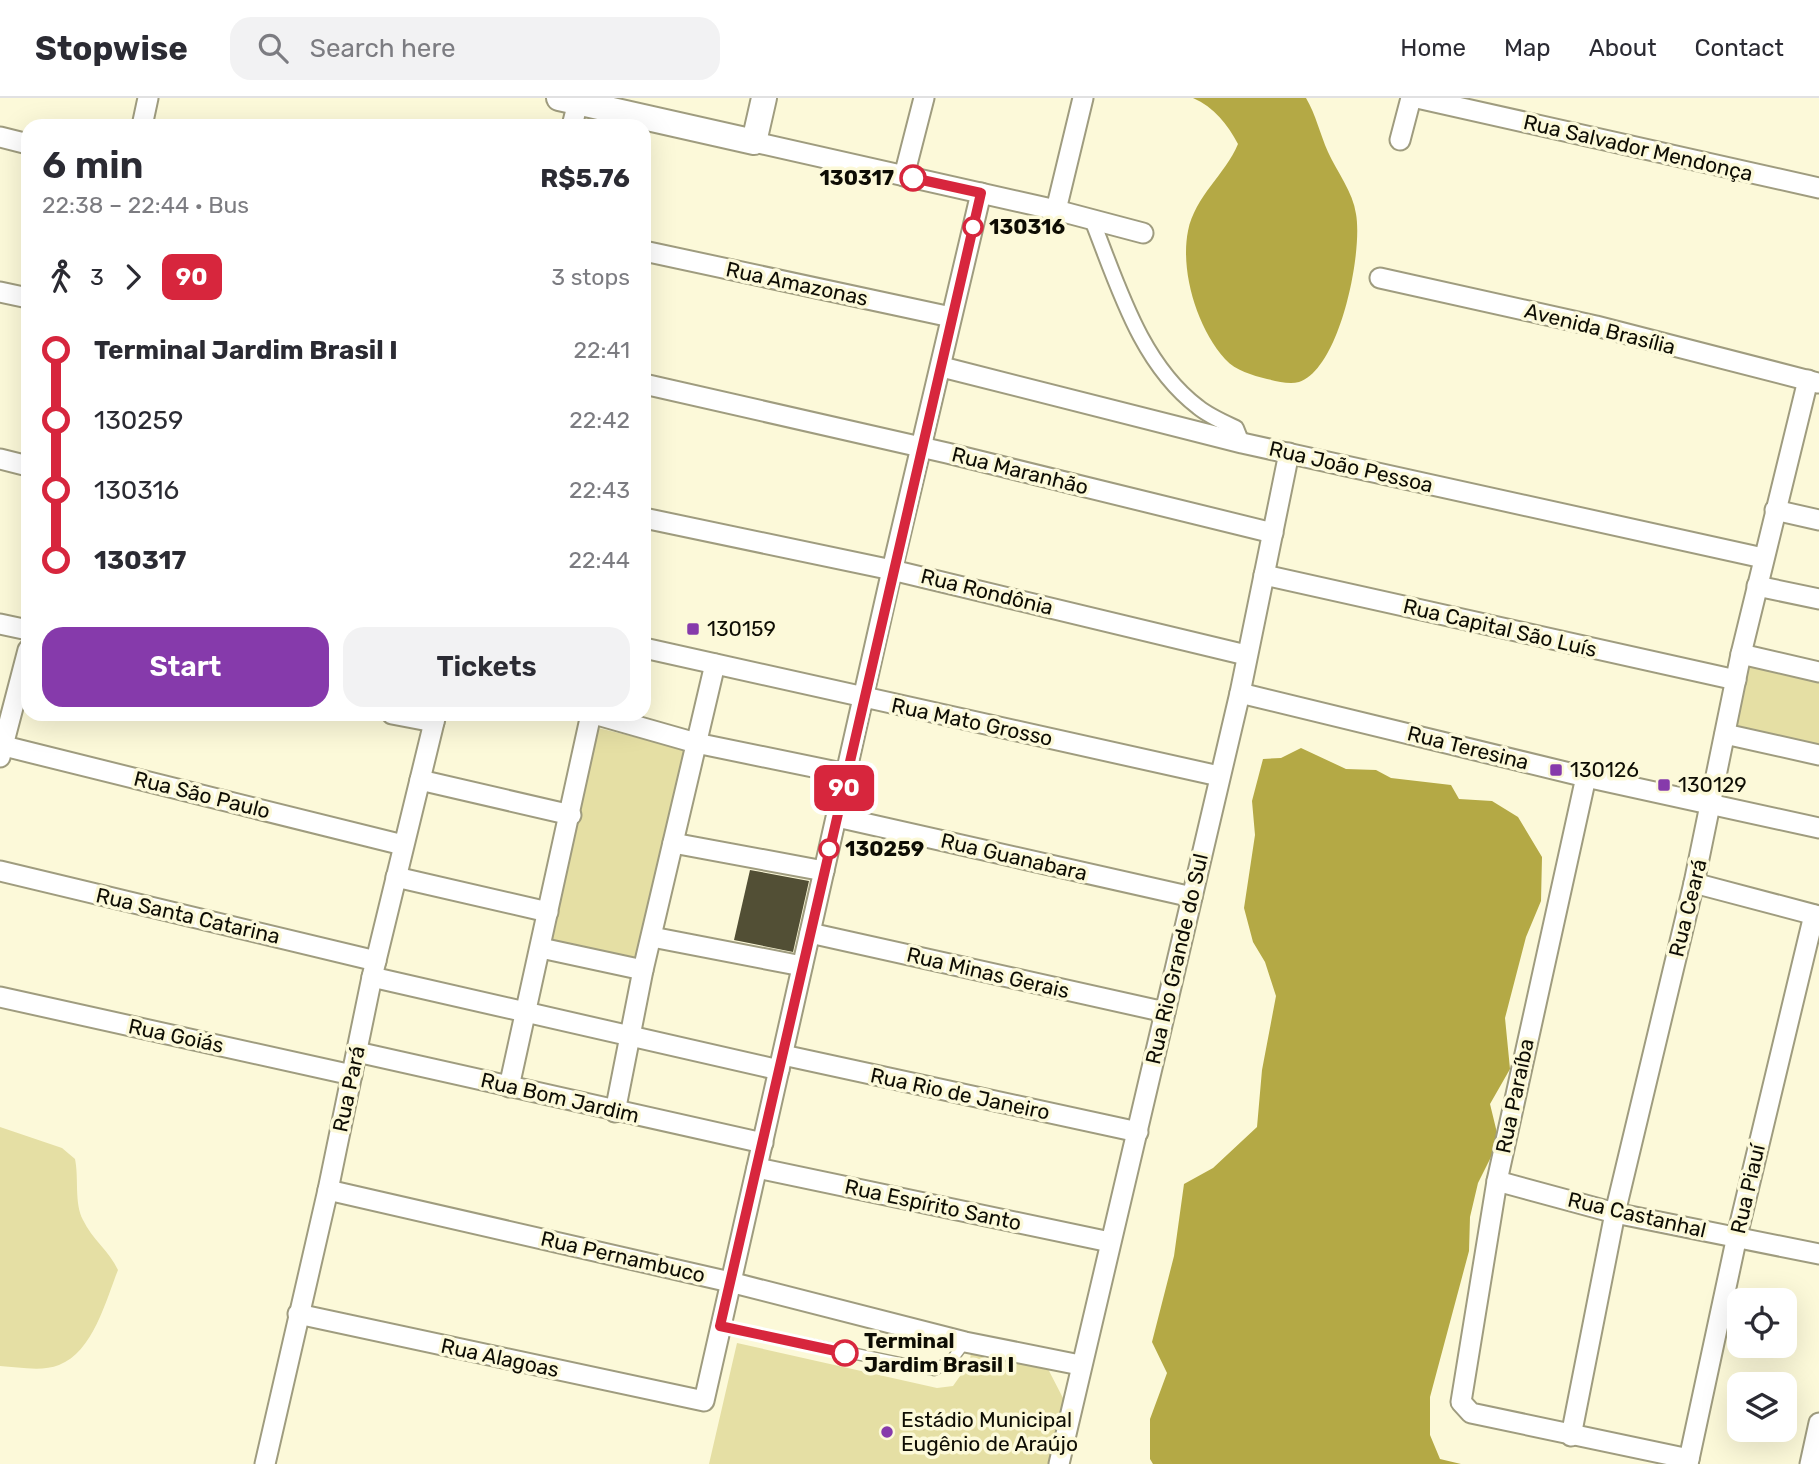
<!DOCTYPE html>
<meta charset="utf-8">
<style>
:root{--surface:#fff;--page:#f2f2f3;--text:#2b2b33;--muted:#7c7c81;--line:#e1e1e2;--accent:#863aab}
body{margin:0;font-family:Rubik,sans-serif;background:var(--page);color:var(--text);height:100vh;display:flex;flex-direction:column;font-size:26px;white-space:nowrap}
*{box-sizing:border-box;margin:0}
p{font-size:23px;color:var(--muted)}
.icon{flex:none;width:38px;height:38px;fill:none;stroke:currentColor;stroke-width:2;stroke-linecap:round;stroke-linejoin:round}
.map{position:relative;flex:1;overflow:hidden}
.details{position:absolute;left:21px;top:21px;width:630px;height:602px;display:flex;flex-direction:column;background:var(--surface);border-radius:21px;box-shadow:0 7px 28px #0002}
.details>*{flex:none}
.badge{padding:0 14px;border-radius:10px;font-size:24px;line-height:46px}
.controls{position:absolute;left:1727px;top:1190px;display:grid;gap:14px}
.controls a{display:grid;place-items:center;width:70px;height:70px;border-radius:14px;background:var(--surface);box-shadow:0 7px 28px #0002;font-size:35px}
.map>.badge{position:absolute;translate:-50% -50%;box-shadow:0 0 0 4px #fff}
.legs{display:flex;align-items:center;gap:10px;height:77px;padding:0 21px;font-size:23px}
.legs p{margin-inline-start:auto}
.summary{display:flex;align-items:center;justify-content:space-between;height:119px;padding:0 21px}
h1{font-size:38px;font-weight:600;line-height:52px}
.primary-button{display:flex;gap:14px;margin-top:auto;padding:14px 21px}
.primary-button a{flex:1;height:80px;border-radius:21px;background:var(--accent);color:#fff;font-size:28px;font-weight:600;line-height:80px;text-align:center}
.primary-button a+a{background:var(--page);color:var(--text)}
ul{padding:0 21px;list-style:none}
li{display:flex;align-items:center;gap:24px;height:70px;font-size:26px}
li i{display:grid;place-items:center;width:10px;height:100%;margin:0 9px;background:currentColor}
li i::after{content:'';width:18px;height:18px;margin:-9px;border:5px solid;border-radius:50%;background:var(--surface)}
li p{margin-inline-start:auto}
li:first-child i{background:linear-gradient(#0000 50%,currentColor 0)}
li:last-child i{background:linear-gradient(currentColor 50%,#0000 0)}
header{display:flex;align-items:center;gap:42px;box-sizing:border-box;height:98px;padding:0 35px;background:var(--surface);border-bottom:2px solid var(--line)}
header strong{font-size:33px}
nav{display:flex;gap:38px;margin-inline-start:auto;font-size:24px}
.search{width:490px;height:63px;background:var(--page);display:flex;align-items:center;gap:18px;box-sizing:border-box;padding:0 24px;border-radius:21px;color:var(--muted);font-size:26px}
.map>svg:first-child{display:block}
.green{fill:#e5dfa4}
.water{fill:#b4a945}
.building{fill:#524f35}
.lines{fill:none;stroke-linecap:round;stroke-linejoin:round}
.service-casing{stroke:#9f9c7f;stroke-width:13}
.pedestrian-casing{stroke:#9f9c7f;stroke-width:18}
.minor-casing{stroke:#9f9c7f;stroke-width:23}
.tertiary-casing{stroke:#9f9c7f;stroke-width:28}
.service{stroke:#fff;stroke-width:10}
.pedestrian{stroke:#fff;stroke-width:14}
.minor{stroke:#fff;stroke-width:19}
.tertiary{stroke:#fff;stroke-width:24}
.line-1-casing{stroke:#fff;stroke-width:16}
.line-1{stroke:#d7263d;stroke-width:10}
.stop-1-dot{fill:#fff;stroke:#d7263d;stroke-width:3.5}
.poi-dot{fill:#863aab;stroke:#fcf9d9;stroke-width:2.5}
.labels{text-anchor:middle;stroke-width:7;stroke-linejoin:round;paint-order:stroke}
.street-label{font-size:21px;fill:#0e0d04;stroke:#fcf9d9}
.stop-label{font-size:21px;font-weight:bold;fill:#0e0d04;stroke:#fcf9d9;text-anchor:start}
.poi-label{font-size:21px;fill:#0e0d04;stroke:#fcf9d9;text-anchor:start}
</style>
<header>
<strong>Stopwise</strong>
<div class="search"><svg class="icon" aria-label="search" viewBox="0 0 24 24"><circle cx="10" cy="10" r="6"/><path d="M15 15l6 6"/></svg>Search here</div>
<nav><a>Home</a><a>Map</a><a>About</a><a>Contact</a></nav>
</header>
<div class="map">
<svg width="1819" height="1366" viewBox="0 0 1819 1366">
<rect width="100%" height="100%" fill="#fcf9d9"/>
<!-- green -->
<g class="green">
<path d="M 1747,559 L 1819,574 L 1819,648 L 1731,629 Z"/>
<path d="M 590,628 L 688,652 L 640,865 L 540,847 Z"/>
<path d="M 0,1029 L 62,1050 L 75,1061 C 79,1080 74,1105 83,1122 C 92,1141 109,1153 118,1172 C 106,1202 93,1254 59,1267 C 42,1274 18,1269 0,1268 Z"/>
<path d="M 737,1245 L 937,1290 L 953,1288 L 970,1264 L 971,1252 L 1047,1269 L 1064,1302 L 1050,1366 L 709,1366 Z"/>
</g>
<!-- water -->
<g class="water">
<path d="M 1193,0 L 1306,0 C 1316,17 1320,36 1328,54 C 1337,74 1353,94 1356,116 C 1363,154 1340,271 1299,284 C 1289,287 1277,283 1267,281 C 1252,277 1236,273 1225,261 C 1197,230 1180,173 1188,133 C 1195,98 1225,77 1238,46 C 1228,27 1214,9 1193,0 Z"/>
<path d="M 1301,650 L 1346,671 L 1376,672 L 1391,680 L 1451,687 L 1459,701 L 1492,703 L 1518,719 L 1542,759 L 1541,803 L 1526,839 L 1505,920 L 1510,971 L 1490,1006 L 1499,1043 L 1478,1085 L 1470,1119 L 1469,1153 L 1430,1299 L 1430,1337 L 1440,1361 L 1461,1366 L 1153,1366 L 1150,1361 L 1150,1321 L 1167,1275 L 1152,1244 L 1174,1158 L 1184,1086 L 1213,1070 L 1257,1029 L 1262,972 L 1276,898 L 1265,864 L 1253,844 L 1244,810 L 1255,737 L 1252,703 L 1263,661 L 1281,660 Z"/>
</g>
<!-- building -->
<path class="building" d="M 750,772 L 809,783 L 793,854 L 734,842 Z"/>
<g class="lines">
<defs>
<path id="service" d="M 720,1228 L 934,1272 L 951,1263 L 965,1244"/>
<path id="pedestrian" d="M 1092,122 C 1118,187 1140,265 1198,309 C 1209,318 1223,324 1236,330 L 1242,345"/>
<g id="minor">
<path d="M 1417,0 L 1819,90"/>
<path d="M 142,28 L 148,0"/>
<path d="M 572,28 L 579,0"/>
<path d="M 0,39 L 28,46"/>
<path d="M 1400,42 L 1411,0"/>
<path d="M 754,44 L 1056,112 L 1143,135"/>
<path d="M 904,78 L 924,0"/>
<path d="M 1056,112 L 1083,0"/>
<path d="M 644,153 L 951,219"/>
<path d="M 1380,180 L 1596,228 L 1818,285"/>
<path d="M 0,194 L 28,200"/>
<path d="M 942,269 L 1242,345 L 1763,460"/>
<path d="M 644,286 L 947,355 L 1273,435"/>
<path d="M 0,361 L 28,368"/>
<path d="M 1775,412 L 1819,422"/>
<path d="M 644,420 L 892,472 L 1246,557"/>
<path d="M 1264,477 L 1736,582"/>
<path d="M 1757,488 L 1819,501"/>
<path d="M 0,526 L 28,532"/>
<path d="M 644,550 L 1219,678"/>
<path d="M 1741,556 L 1819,574"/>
<path d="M 1240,595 L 1586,679 L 1819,730"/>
<path d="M 392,616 L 434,624"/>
<path d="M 594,616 L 696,645 L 847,676"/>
<path d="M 1725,636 L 1819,657"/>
<path d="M 0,647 L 403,747"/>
<path d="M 0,659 L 28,552"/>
<path d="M 1586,679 L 1497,1083 L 1461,1304 L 1471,1315 L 1689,1361"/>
<path d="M 420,682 L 571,717"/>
<path d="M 837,719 L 1192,799"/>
<path d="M 673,745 L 824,773"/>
<path d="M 0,773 L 376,863"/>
<path d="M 396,779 L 548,814"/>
<path d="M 1694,785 L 1819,818"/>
<path d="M 810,835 L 1165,914"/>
<path d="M 652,839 L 802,868"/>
<path d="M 541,850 L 643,872"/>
<path d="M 372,879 L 779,972"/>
<path d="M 0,899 L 352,977"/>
<path d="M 357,954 L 763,1045"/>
<path d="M 783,957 L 1138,1034"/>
<path d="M 509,989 L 591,616"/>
<path d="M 615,1014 L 643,872 L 715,566"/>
<path d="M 757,1070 L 1110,1144"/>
<path d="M 1497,1083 L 1615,1115 L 1819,1156"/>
<path d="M 328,1092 L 730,1184 L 965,1244 L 1080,1267"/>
<path d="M 298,1216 L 704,1303 L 892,472 L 981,95"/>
<path d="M 1571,1338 L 1615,1115 L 1694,785 L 1741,556 L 1808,282"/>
<path d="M 265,1366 L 328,1092 L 372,879 L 436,616"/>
<path d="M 1059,1366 L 1240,595 L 1289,355"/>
<path d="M 1688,1366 L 1737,1138 L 1814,817"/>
<path d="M 1810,1366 L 1819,1325"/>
</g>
<path id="tertiary" d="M 559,0 L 754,44 L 764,0"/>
</defs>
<!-- service casing -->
<use href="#service" class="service-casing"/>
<!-- pedestrian casing -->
<use href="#pedestrian" class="pedestrian-casing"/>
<!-- minor casing -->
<use href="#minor" class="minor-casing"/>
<!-- tertiary casing -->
<use href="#tertiary" class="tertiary-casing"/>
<!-- service -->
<use href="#service" class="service"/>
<!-- pedestrian -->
<use href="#pedestrian" class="pedestrian"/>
<!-- minor -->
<use href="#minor" class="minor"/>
<!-- tertiary -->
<use href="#tertiary" class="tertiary"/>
</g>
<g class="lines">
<defs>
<path id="line-1" d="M 845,1255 L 720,1228 L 981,95 L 913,80"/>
</defs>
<!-- line-1 casing -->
<use href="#line-1" class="line-1-casing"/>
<!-- line-1 -->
<use href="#line-1" class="line-1"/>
</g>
<!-- markers -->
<g class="stop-1-dot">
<circle cx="913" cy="80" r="12"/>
<circle cx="973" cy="129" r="9"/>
<circle cx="829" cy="751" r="9"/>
<circle cx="845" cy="1255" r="12"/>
</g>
<g class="poi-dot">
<rect x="686" y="524" width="14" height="14" rx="3.5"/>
<rect x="1549" y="665" width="14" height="14" rx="3.5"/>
<rect x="1657" y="680" width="14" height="14" rx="3.5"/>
<circle cx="887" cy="1334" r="7"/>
</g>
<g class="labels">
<!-- street labels -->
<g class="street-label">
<text transform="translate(1638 50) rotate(13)" y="7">Rua Salvador Mendonça</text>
<text transform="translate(797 186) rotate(12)" y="7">Rua Amazonas</text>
<text transform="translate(1600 231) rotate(14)" y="7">Avenida Brasília</text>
<text transform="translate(1351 369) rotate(13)" y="7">Rua João Pessoa</text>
<text transform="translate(1020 373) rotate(14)" y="7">Rua Maranhão</text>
<text transform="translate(987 494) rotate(14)" y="7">Rua Rondônia</text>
<text transform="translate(1500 530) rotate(13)" y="7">Rua Capital São Luís</text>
<text transform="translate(972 624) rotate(12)" y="7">Rua Mato Grosso</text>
<text transform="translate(1468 650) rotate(14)" y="7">Rua Teresina</text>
<text transform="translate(202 697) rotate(14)" y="7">Rua São Paulo</text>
<text transform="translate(1014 759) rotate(13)" y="7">Rua Guanabara</text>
<text transform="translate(1688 810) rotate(-76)" y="7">Rua Ceará</text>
<text transform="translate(188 818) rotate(13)" y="7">Rua Santa Catarina</text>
<text transform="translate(1177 861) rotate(-77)" y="7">Rua Rio Grande do Sul</text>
<text transform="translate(988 875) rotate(13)" y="7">Rua Minas Gerais</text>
<text transform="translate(176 938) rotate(12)" y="7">Rua Goiás</text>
<text transform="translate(349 991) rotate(-78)" y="7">Rua Pará</text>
<text transform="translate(960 996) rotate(12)" y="7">Rua Rio de Janeiro</text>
<text transform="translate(1515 998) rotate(-78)" y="7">Rua Paraíba</text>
<text transform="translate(560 1000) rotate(13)" y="7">Rua Bom Jardim</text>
<text transform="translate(1748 1091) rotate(-77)" y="7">Rua Piauí</text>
<text transform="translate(933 1107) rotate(12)" y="7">Rua Espírito Santo</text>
<text transform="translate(1637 1117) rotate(13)" y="7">Rua Castanhal</text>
<text transform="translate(623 1159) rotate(13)" y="7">Rua Pernambuco</text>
<text transform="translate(500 1260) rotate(12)" y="7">Rua Alagoas</text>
</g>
<!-- stop labels -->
<g class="stop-label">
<text x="894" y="87" text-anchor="end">130317</text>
<text x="989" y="136">130316</text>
<text x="845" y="758">130259</text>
<text x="864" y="1250">Terminal<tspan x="864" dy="24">Jardim Brasil I</tspan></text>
</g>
<!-- poi labels -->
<g class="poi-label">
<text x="707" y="538">130159</text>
<text x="1570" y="679">130126</text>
<text x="1678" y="694">130129</text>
<text x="901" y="1329">Estádio Municipal<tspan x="901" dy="24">Eugênio de Araújo</tspan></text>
</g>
</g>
</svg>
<div class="controls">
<a><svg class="icon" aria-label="locate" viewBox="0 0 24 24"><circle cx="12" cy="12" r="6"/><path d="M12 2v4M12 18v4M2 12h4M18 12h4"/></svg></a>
<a><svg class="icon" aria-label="layers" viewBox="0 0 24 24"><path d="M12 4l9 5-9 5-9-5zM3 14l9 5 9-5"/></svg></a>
</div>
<b class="badge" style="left:844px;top:690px;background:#d7263d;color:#fff">90</b>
<section class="details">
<div class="summary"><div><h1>6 min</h1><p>22:38 – 22:44 · Bus</p></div><b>R$5.76</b></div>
<div class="legs"><svg class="icon" aria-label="walk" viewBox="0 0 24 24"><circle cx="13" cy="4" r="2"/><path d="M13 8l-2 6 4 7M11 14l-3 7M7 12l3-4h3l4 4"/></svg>3<svg class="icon" aria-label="forward" viewBox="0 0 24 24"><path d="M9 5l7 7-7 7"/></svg><b class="badge" style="background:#d7263d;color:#fff">90</b><p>3 stops</p></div>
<ul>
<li><i style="color:#d7263d"></i><b>Terminal Jardim Brasil I</b><p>22:41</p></li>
<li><i style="color:#d7263d"></i><span>130259</span><p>22:42</p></li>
<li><i style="color:#d7263d"></i><span>130316</span><p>22:43</p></li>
<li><i style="color:#d7263d"></i><b>130317</b><p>22:44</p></li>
</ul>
<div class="primary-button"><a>Start</a><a>Tickets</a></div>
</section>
</div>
